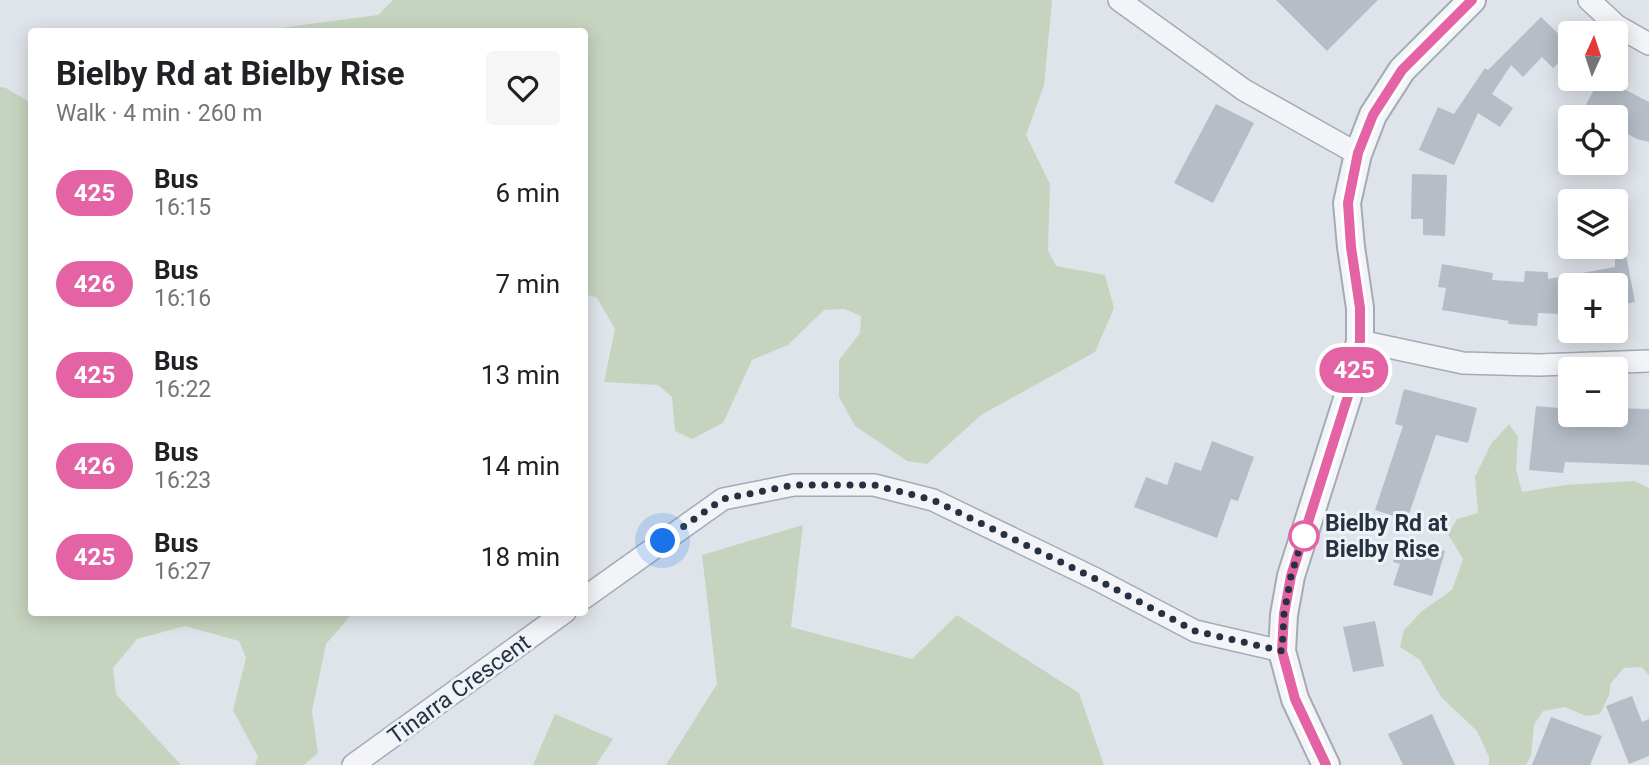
<!DOCTYPE html>
<meta charset="utf-8">
<style>
:root{--surface:#fff;--page:#f6f6f6;--text:#202124;--muted:#757577}
body{margin:0;font-family:Roboto,sans-serif;background:var(--page);color:var(--text);height:100vh;display:flex;flex-direction:column;font-size:26px;white-space:nowrap}
*{box-sizing:border-box;margin:0}
p{font-size:23px;color:var(--muted)}
.icon{flex:none;width:38px;height:38px;fill:none;stroke:currentColor;stroke-width:2;stroke-linecap:round;stroke-linejoin:round}
.map{position:relative;flex:1;overflow:hidden}
.sheet{position:absolute;left:28px;top:28px;width:560px;height:588px;display:flex;flex-direction:column;background:var(--surface);border-radius:7px;box-shadow:0 4px 18px #0003}
.sheet>*{flex:none}
.badge{padding:0 14px;border-radius:23px;font-size:24px;line-height:46px}
.needle{width:46px;rotate:3deg}
.fabs{position:absolute;left:1558px;top:21px;display:grid;gap:14px}
.fabs a{display:grid;place-items:center;width:70px;height:70px;border-radius:7px;background:var(--surface);box-shadow:0 4px 18px #0003;font-size:35px}
.you{position:absolute;width:35px;height:35px;margin:-18px;border:5px solid #fff;border-radius:50%;background:#1a73e8;box-shadow:0 0 0 10px #1a73e833}
.map>.badge{position:absolute;translate:-50% -50%;box-shadow:0 0 0 4px #fff}
.round{display:grid;place-items:center;flex:none;width:74px;height:74px;border-radius:7px;background:var(--page)}
.head{display:flex;align-items:center;justify-content:space-between;height:119px;padding:0 28px}
h1{font-size:33px;font-weight:700;line-height:52px}
ul{padding:0;list-style:none}
li{display:flex;align-items:center;gap:21px;height:91px;padding:0 28px}
li div{flex:1}
li b{display:block;font-size:26px}
li em{font-style:normal}
li .badge{min-width:77px;font-weight:700;text-align:center}
.map>svg:first-child{display:block}
.green{fill:#c6d4bf}
.building{fill:#b6bdc7}
.lines{fill:none;stroke-linecap:round;stroke-linejoin:round}
.minor-casing{stroke:#a4abb4;stroke-width:24}
.tertiary-casing{stroke:#a4abb4;stroke-width:30}
.minor{stroke:#f2f4f8;stroke-width:21}
.tertiary{stroke:#f2f4f8;stroke-width:26}
.line-casing{stroke:#fff;stroke-width:16}
.line{stroke:#e463a4;stroke-width:10}
.walk{stroke:#263242;stroke-width:7;stroke-dasharray:0 12.6}
.stop-dot{fill:#fff;stroke:#e463a4;stroke-width:3.5}
.labels{text-anchor:middle;stroke-width:6;stroke-linejoin:round;paint-order:stroke}
.stop-label{font-size:23px;font-weight:bold;fill:#263242;stroke:#eff3f7;text-anchor:start}
.street-label{font-size:23px;fill:#263242;stroke:#eff3f7}
</style>
<div class="map">
<svg width="1649" height="765" viewBox="0 0 1649 765">
<rect width="100%" height="100%" fill="#dfe4ea"/>
<!-- green -->
<g class="green">
<path d="M 393,0 L 1051,0 L 1052,1 L 1044,85 L 1026,135 L 1050,184 L 1048,250 L 1056,266 L 1105,275 L 1114,308 L 1095,352 L 981,415 L 927,464 L 907,461 L 855,426 L 839,397 L 839,360 L 860,333 L 861,316 L 844,309 L 824,310 L 788,345 L 752,360 L 723,423 L 692,439 L 675,431 L 672,397 L 658,385 L 604,382 L 615,329 L 597,298 L 585,294 L 584,32 L 257,31 L 378,15 Z"/>
<path d="M 0,87 L 6,88 L 31,103 L 32,612 L 353,613 L 326,644 L 312,711 L 318,753 L 304,765 L 255,765 L 258,757 L 233,710 L 246,658 L 239,641 L 185,626 L 137,639 L 113,668 L 116,694 L 181,765 L 0,765 Z"/>
<path d="M 1509,424 L 1518,437 L 1516,469 L 1522,492 L 1565,485 L 1634,481 L 1649,488 L 1649,675 L 1641,667 L 1624,668 L 1611,683 L 1609,695 L 1600,714 L 1586,716 L 1565,707 L 1543,711 L 1534,725 L 1531,756 L 1526,765 L 1489,765 L 1489,757 L 1477,731 L 1441,697 L 1420,660 L 1400,647 L 1404,630 L 1422,611 L 1452,590 L 1463,559 L 1448,534 L 1457,519 L 1478,513 L 1475,477 L 1491,444 Z"/>
<path d="M 803,525 L 791,627 L 912,659 L 957,615 L 1079,693 L 1104,765 L 666,765 L 717,684 L 702,555 Z"/>
<path d="M 555,714 L 613,739 L 596,765 L 533,765 Z"/>
</g>
<!-- building -->
<g class="building">
<path d="M 1276,0 L 1378,0 L 1327,51 Z"/>
<path d="M 1541,17 L 1570,45 L 1570,52 L 1553,68 L 1542,57 L 1523,77 L 1511,65 L 1492,94 L 1513,108 L 1500,127 L 1478,113 L 1454,165 L 1419,150 L 1438,107 L 1454,114 L 1485,68 L 1488,70 Z"/>
<path d="M 1600,79 L 1624,79 L 1620,87 L 1649,102 L 1649,142 L 1637,139 L 1615,127 L 1615,117 L 1596,117 L 1583,110 Z"/>
<path d="M 1216,104 L 1254,123 L 1213,203 L 1174,183 Z"/>
<path d="M 1412,174 L 1447,175 L 1445,236 L 1423,235 L 1423,219 L 1411,219 Z"/>
<path d="M 1623,239 L 1635,302 L 1615,306 L 1615,285 L 1563,285 L 1561,314 L 1538,313 L 1537,326 L 1508,324 L 1509,321 L 1442,310 L 1446,288 L 1438,287 L 1442,264 L 1493,273 L 1492,280 L 1524,282 L 1525,271 L 1548,272 L 1548,279 L 1615,267 L 1615,240 Z"/>
<path d="M 1404,389 L 1477,408 L 1468,443 L 1436,435 L 1407,520 L 1375,510 L 1403,426 L 1395,424 Z"/>
<path d="M 1536,406 L 1570,409 L 1570,415 L 1615,415 L 1615,408 L 1649,409 L 1649,465 L 1565,462 L 1563,473 L 1529,470 Z"/>
<path d="M 1212,441 L 1254,457 L 1238,501 L 1231,499 L 1217,538 L 1134,507 L 1146,477 L 1167,485 L 1175,462 L 1201,471 Z"/>
<path d="M 1399,538 L 1445,551 L 1432,596 L 1393,585 L 1400,564 L 1393,562 Z"/>
<path d="M 1375,621 L 1384,666 L 1353,672 L 1343,627 Z"/>
<path d="M 1632,696 L 1642,722 L 1649,719 L 1649,756 L 1629,764 L 1606,706 Z"/>
<path d="M 1432,714 L 1455,765 L 1403,765 L 1388,734 Z"/>
<path d="M 1551,717 L 1602,736 L 1590,765 L 1532,765 Z"/>
</g>
<g class="lines">
<defs>
<g id="minor">
<path d="M 1119,0 L 1244,90 L 1358,154"/>
<path d="M 1589,0 L 1617,26 L 1649,44"/>
<path d="M 1360,341 L 1463,363 L 1539,365 L 1649,361"/>
<path d="M 584,598 L 723,499 L 794,485 L 874,485 L 933,500 L 1096,579 L 1195,631 L 1282,651"/>
<path d="M 353,765 L 565,612"/>
</g>
<path id="tertiary" d="M 1326,765 L 1295,699 L 1282,651 L 1284,615 L 1291,576 L 1348,396 L 1360,341 L 1360,308 L 1351,247 L 1347,203 L 1358,154 L 1373,115 L 1402,70 L 1472,0"/>
</defs>
<!-- minor casing -->
<use href="#minor" class="minor-casing"/>
<!-- tertiary casing -->
<use href="#tertiary" class="tertiary-casing"/>
<!-- minor -->
<use href="#minor" class="minor"/>
<!-- tertiary -->
<use href="#tertiary" class="tertiary"/>
</g>
<g class="lines">
<defs>
<path id="line" d="M 1326,765 L 1295,699 L 1282,651 L 1284,614 L 1291,576 L 1348,396 L 1360,341 L 1360,308 L 1351,247 L 1348,203 L 1358,153 L 1373,115 L 1402,70 L 1472,0"/>
</defs>
<!-- line casing -->
<use href="#line" class="line-casing"/>
<!-- line -->
<use href="#line" class="line"/>
<!-- walk -->
<path class="walk" d="M 663,541 L 723,499 L 794,485 L 874,485 L 933,500 L 1096,579 L 1195,631 L 1282,651 L 1284,614 L 1291,576 L 1307,524 L 1304,536"/>
</g>
<!-- markers -->
<circle class="stop-dot" cx="1304" cy="536" r="14"/>
<g class="labels">
<!-- stop labels -->
<g class="stop-label">
<text x="1325" y="531">Bielby Rd at<tspan x="1325" dy="26">Bielby Rise</tspan></text>
</g>
<!-- street labels -->
<g class="street-label">
<text transform="translate(459 689) rotate(-36)" y="8">Tinarra Crescent</text>
</g>
</g>
</svg>
<div class="fabs">
<a><svg class="needle" viewBox="-14 -14 28 28"><path d="M0-13l5 13h-10z" fill="#e53935"/><path d="M0 13l5-13h-10z" fill="#757577"/></svg></a>
<a><svg class="icon" aria-label="locate" viewBox="0 0 24 24"><circle cx="12" cy="12" r="6"/><path d="M12 2v4M12 18v4M2 12h4M18 12h4"/></svg></a>
<a><svg class="icon" aria-label="layers" viewBox="0 0 24 24"><path d="M12 4l9 5-9 5-9-5zM3 14l9 5 9-5"/></svg></a>
<a>+</a>
<a>−</a>
</div>
<div class="you" style="left:663px;top:541px"></div>
<b class="badge" style="left:1354px;top:370px;background:#e463a4;color:#fff">425</b>
<section class="sheet">
<div class="head"><div><h1>Bielby Rd at Bielby Rise</h1><p>Walk · 4 min · 260 m</p></div><a class="round"><svg class="icon" aria-label="heart" viewBox="0 0 24 24"><path d="M12 20l-8-8c-3-5 5-10 8-4 3-6 11-1 8 4z"/></svg></a></div>
<ul>
<li><span class="badge" style="background:#e463a4;color:#fff">425</span><div><b>Bus</b><p>16:15</p></div><em>6 min</em></li>
<li><span class="badge" style="background:#e463a4;color:#fff">426</span><div><b>Bus</b><p>16:16</p></div><em>7 min</em></li>
<li><span class="badge" style="background:#e463a4;color:#fff">425</span><div><b>Bus</b><p>16:22</p></div><em>13 min</em></li>
<li><span class="badge" style="background:#e463a4;color:#fff">426</span><div><b>Bus</b><p>16:23</p></div><em>14 min</em></li>
<li><span class="badge" style="background:#e463a4;color:#fff">425</span><div><b>Bus</b><p>16:27</p></div><em>18 min</em></li>
</ul>
</section>
</div>
